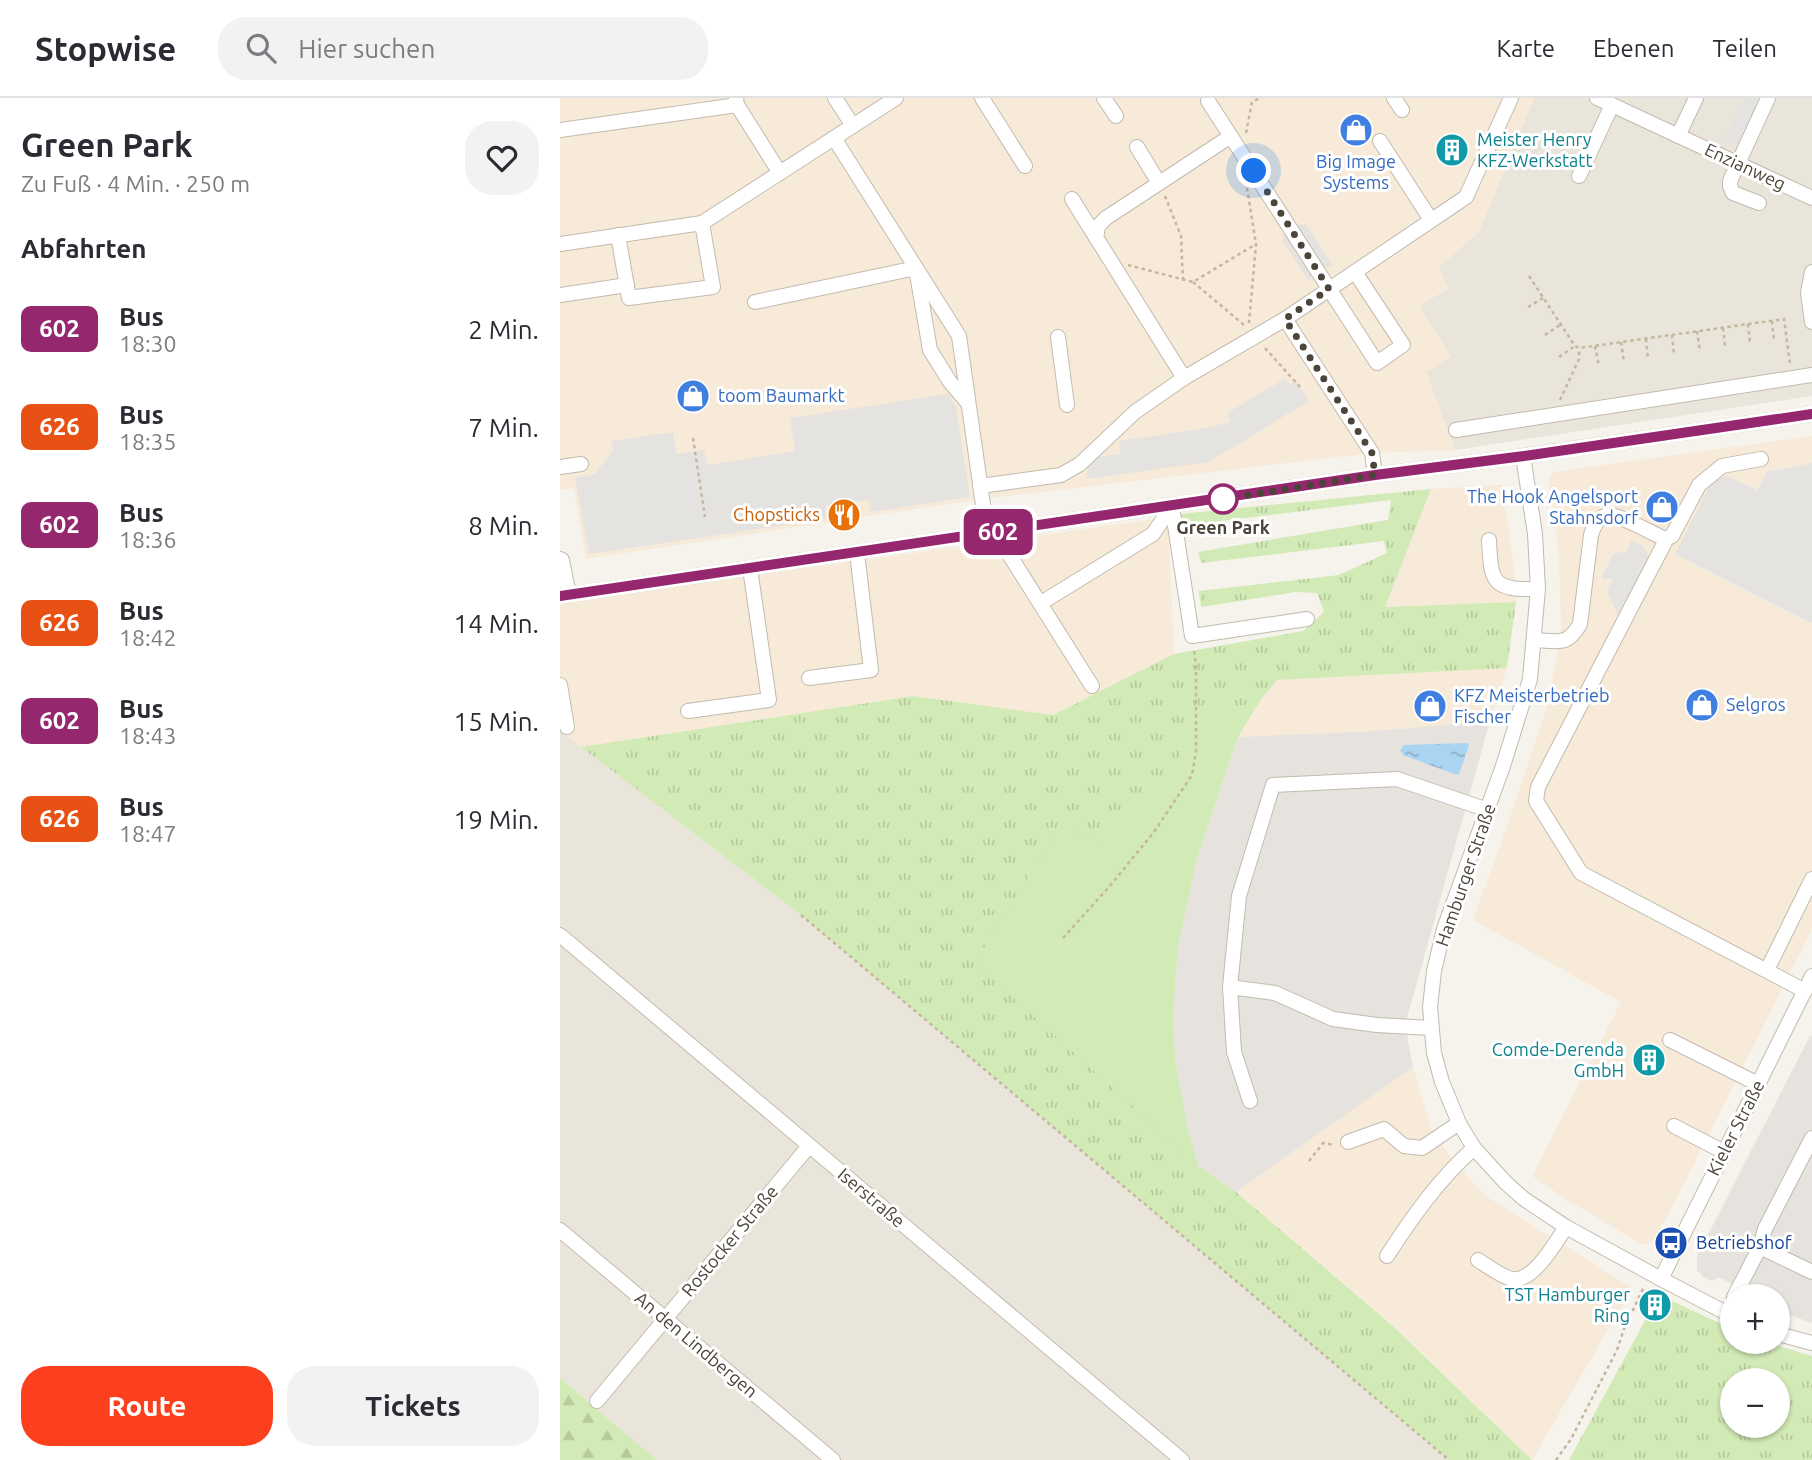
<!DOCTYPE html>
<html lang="de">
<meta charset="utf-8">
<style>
:root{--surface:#fff;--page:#f2f2f3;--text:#2b2b33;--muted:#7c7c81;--line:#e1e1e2;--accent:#fc3f1d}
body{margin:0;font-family:Ubuntu,sans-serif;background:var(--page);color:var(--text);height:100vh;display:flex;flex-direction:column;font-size:26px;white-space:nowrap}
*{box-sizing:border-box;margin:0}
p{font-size:23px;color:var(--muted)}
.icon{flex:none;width:38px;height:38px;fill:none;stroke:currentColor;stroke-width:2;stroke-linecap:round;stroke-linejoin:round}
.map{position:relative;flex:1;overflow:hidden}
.details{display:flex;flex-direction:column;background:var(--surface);width:560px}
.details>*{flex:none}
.badge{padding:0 14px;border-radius:10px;font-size:24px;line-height:46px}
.controls{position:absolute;left:1160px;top:1186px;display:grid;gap:14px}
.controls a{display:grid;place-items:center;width:70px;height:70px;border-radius:50%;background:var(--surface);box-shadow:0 2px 5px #0004;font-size:35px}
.you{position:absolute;width:35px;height:35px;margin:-18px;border:5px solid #fff;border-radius:50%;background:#1a73e8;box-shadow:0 0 0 10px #1a73e833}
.map>.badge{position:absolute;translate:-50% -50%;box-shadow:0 0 0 4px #fff}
h2{padding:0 21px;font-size:26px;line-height:63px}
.round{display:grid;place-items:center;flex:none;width:74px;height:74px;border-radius:28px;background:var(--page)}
.summary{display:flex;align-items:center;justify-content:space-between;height:119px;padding:0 21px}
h1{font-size:33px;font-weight:600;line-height:52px}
.cta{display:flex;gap:14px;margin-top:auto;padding:14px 21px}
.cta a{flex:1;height:80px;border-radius:28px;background:var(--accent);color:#fff;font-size:28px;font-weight:600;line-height:80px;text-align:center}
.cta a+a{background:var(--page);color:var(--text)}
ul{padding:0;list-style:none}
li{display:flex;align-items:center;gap:21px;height:98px;padding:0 21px}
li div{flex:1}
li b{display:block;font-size:26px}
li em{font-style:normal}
li .badge{min-width:77px;font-weight:700;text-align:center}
header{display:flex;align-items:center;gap:42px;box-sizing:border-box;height:98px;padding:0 35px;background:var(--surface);border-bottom:2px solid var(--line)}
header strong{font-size:33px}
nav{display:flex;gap:38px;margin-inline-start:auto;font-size:24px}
.search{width:490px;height:63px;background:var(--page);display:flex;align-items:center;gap:18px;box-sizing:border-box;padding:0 24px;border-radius:28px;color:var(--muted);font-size:26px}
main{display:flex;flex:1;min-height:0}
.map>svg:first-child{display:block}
.residential{fill:#eae5da}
.commercial{fill:#f7ead8}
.industrial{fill:#e6e2dd}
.grass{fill:url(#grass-tufts);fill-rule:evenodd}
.forest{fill:url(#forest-firs)}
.park{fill:#d2eab5}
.parking{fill:#e5e3e0}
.water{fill:url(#water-ripples)}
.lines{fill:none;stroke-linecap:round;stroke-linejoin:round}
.minor-casing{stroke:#c2bbae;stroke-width:16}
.path{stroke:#c4b79f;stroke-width:2.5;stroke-dasharray:3.5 3.5;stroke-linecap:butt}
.minor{stroke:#fff;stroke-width:14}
.line-casing{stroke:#fff;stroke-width:16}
.line{stroke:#95276e;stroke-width:10}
.walk{stroke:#4b4439;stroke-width:7;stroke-dasharray:0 12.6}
.stop-dot{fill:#fff;stroke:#95276e;stroke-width:3.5}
.labels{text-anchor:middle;stroke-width:6;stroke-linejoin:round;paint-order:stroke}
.culture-label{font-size:18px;fill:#0d838f;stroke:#fff;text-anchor:end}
.shop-label{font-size:18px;fill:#366cbe;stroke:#fff;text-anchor:start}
.street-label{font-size:18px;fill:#4b4439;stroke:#fff}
.food-label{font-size:18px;fill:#c56008;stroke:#fff;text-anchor:end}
.stop-label{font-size:18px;font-weight:bold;fill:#4b4439;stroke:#fff}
.transit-label{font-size:18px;fill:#164399;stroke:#fff;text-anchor:start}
</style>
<header>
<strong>Stopwise</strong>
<div class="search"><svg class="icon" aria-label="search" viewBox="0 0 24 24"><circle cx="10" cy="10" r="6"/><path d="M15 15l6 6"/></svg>Hier suchen</div>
<nav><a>Karte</a><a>Ebenen</a><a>Teilen</a></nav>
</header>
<main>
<section class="details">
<div class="summary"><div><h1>Green Park</h1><p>Zu Fuß · 4 Min. · 250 m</p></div><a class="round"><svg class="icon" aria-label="heart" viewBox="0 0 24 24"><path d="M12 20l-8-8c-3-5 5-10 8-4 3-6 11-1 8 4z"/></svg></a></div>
<h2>Abfahrten</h2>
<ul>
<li><span class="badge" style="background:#95276e;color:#fff">602</span><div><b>Bus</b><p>18:30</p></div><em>2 Min.</em></li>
<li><span class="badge" style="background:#e75113;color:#fff">626</span><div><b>Bus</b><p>18:35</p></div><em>7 Min.</em></li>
<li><span class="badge" style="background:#95276e;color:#fff">602</span><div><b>Bus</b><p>18:36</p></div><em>8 Min.</em></li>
<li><span class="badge" style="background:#e75113;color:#fff">626</span><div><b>Bus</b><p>18:42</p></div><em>14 Min.</em></li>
<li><span class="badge" style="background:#95276e;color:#fff">602</span><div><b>Bus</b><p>18:43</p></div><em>15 Min.</em></li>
<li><span class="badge" style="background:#e75113;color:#fff">626</span><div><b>Bus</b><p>18:47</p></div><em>19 Min.</em></li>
</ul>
<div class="cta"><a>Route</a><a>Tickets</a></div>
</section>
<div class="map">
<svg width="1252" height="1362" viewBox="0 0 1252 1362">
<defs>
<pattern id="grass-tufts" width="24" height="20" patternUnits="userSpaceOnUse" patternTransform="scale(1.75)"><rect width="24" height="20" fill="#d2eab5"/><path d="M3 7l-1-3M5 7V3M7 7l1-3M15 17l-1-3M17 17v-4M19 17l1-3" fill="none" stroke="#b6ca9c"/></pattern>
<pattern id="forest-firs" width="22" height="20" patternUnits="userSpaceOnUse" patternTransform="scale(1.75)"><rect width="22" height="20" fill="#d2eab5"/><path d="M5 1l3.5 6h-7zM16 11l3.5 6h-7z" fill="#b6ca9c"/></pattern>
<pattern id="water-ripples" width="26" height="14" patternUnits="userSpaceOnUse" patternTransform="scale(1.75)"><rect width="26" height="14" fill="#a9d4f2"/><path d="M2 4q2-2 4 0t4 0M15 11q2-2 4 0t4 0" fill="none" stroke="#8caec5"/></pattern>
</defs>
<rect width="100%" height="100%" fill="#f6f3ec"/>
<!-- residential -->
<g class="residential">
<path d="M 974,0 L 1252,0 L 1252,298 L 895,352 L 866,274 L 891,259 L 859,208 L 888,190 L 878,169 L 919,134 Z"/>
<path d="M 0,633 L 241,817 L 889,1362 L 97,1362 L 0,1280 Z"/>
</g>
<!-- commercial -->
<g class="commercial">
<path d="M 0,0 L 974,0 L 919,134 L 878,168 L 888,189 L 859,208 L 891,259 L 866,274 L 895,352 L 812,355 L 422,401 L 26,461 L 14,390 L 0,392 Z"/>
<path d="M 1252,338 L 1252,831 L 1119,1096 L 1093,1143 L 1088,1146 L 1082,1146 L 1012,1105 L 972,1078 L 1061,904 L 913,822 L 939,751 L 986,612 L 997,557 L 1001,531 L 999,459 L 988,381 L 993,374 Z"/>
<path d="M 942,387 L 954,469 L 956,504 L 825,509 L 871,391 Z"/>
<path d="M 608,419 L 614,556 L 493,617 L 353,598 L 21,649 L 0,633 L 0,505 Z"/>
<path d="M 947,570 L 930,623 L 816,633 L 678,639 L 702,600 L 717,582 Z"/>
<path d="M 853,969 L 871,1030 L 888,1056 L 924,1097 L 1072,1190 L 972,1362 L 835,1229 L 676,1094 Z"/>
</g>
<!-- industrial -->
<g class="industrial">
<path d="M 930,623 L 847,920 L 848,943 L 853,969 L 676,1094 L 638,1068 L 627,1027 L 615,959 L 613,918 L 618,850 L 637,760 L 678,639 L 816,633 Z"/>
<path d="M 1250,938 L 1252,938 L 1252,1225 L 1218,1213 L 1218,1199 L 1191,1199 L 1191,1196 L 1159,1179 L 1151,1183 L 1142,1178 L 1137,1172 L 1137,1158 Z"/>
</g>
<!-- grass -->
<g class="grass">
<path d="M 871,391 L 825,509 L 956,504 L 947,570 L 717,582 L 702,600 L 695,611 L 625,624 L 616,677 L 544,746 L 638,1068 L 676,1094 L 834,1229 L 972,1362 L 889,1362 L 241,817 L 21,649 L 353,598 L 493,617 L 614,556 L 743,533 L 764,514 L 757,495 L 735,494 L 641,509 L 639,493 L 779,477 L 827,455 L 824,443 L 641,465 L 638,454 L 828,422 L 831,402 L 622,428 L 620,416 Z"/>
<path d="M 1099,1197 L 1172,1231 L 1172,1244 L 1206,1244 L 1252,1258 L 1252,1362 L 1009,1362 ZM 1172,1283 L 1218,1283 L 1218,1328 L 1172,1328 Z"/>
</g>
<!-- forest -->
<path class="forest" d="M 0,1280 L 97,1362 L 0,1362 Z"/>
<!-- park -->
<path class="park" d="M 695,611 L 678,639 L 637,760 L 618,850 L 613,918 L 615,959 L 627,1027 L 638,1068 L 415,865 L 501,726 L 544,746 L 616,677 L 625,624 Z"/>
<!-- parking -->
<g class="parking">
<path d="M 1183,0 L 1203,0 L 1180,48 L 1165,41 Z"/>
<path d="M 746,126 L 773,168 L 757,170 L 749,184 L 722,142 L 730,129 Z"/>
<path d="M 726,280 L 730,287 L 736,283 L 749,303 L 649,364 L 526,381 L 530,360 L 560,356 L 559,343 L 646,330 L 670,324 L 667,315 Z"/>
<path d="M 388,296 L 396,309 L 410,399 L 311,414 L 308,402 L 265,408 L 266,421 L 29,456 L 15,380 L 35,376 L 53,352 L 52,343 L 113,334 L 116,356 L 144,352 L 147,367 L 235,353 L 230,320 Z"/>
<path d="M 1252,365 L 1252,525 L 1115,456 L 1152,383 L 1167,378 L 1197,392 L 1207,374 Z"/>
<path d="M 1071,443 L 1083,448 L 1090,463 L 1060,521 L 1047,493 L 1053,480 L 1041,481 L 1053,456 L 1067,453 Z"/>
</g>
<!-- water -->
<path class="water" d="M 907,645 L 909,647 L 899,676 L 897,677 L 843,657 L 840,652 L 844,647 Z"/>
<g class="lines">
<defs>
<g id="minor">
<path d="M 176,0 L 177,7 L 220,75"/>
<path d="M 275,0 L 293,28"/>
<path d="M 422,0 L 465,68"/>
<path d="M 544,0 L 556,18"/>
<path d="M 834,0 L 842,12"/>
<path d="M 1037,0 L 1252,100"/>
<path d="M 648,3 L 817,265 L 843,247 L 795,174"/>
<path d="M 0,32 L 177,7"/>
<path d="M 1118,38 L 1136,0"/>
<path d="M 274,40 L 399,238 L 427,435"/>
<path d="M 820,43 L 871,122"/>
<path d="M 577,49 L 599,85"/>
<path d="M 1019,78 L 1052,7"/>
<path d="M 512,101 L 624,280"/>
<path d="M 1199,105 L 1173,95 L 1170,88 L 1170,83 L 1208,0"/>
<path d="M 58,137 L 69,200 L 153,189 L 142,125"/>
<path d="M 536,140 L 538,128 L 546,120 L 671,38"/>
<path d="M 0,146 L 142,125 L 336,0"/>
<path d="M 1252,174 L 1248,195 L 1252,224"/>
<path d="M 0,197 L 67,187"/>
<path d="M 195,204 L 356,170 L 370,252 L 390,284 L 408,305"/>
<path d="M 725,221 L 812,355 L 815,377"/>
<path d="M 498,239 L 507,307"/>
<path d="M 896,332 L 1252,277"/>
<path d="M 963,358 L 975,436 L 978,491 L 970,581 L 943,668 L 884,831 L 874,873 L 870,909 L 874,955 L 882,984 L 899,1025 L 914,1050 L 946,1085 L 964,1101 L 1006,1129 L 1101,1181 L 1172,1218"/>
<path d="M 0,369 L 21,366"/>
<path d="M 420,388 L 501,377 L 520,366 L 575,314 L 624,280 L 725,221 L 906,99 L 951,0"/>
<path d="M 612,408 L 632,538 L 747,521"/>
<path d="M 435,434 L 532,588"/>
<path d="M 1107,440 L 978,689 L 976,703 L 1021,775 L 1245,893"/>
<path d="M 929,442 C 931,485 932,492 978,491"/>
<path d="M 0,461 L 2,462 L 9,497"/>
<path d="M 0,498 L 815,377 L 963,358 L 1252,316"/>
<path d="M 481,505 L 593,436 L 612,408"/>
<path d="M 974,542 C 998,543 1007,549 1020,526 L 1031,437 C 1034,428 1038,418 1049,417 C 1060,417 1092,435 1103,440 L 1107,440 L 1112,438 L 1139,387 L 1162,368 L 1201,361"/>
<path d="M 249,580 L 311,572 L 297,455"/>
<path d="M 0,587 L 7,629"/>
<path d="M 128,613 L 209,602 L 190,470"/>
<path d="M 0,837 L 622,1362"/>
<path d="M 1207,872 L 1252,781"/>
<path d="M 670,889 L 715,895 L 773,921 L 817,927 L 871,930"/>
<path d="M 1110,942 L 1198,986"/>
<path d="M 690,1003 L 674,954 L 670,889 L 679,798 L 713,687 L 837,681 L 928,712"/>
<path d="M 1114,1028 L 1164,1054"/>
<path d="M 788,1044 L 824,1031 L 844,1048 L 862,1050 L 899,1025"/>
<path d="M 0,1132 L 273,1362"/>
<path d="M 1200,1149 L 1252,1174"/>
<path d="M 827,1158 C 853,1118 879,1081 914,1050"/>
<path d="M 918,1162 C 929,1169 940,1178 952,1181 C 973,1185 996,1144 1006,1129"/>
<path d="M 1101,1181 L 1252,878"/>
<path d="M 1174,1199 L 1200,1149 L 1205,1131 L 1252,1040"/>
<path d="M 1218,1236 L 1252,1245"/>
<path d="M 37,1303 L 249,1048"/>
</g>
</defs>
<!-- minor casing -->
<use href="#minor" class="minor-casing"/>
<!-- path -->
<g class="path">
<path d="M 686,35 L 692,4 L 700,0"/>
<path d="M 687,90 L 696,146"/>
<path d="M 605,98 L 621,138 L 623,183"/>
<path d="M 568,167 L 633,184 L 696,146 L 689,225"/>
<path d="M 969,178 L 1015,248 L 1019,250 L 1224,221 L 1230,266"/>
<path d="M 633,184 L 684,227"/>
<path d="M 968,209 L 983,200"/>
<path d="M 1212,223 L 1214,242"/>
<path d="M 1188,226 L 1190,245"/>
<path d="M 1163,230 L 1165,249"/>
<path d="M 1137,233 L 1140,253"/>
<path d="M 985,237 L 1000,227"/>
<path d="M 1112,237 L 1114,257"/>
<path d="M 1086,241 L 1088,261"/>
<path d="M 1061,244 L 1064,264"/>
<path d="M 1035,248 L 1039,268"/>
<path d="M 705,250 L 740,289"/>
<path d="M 999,259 L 1015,248"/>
<path d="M 1000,302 L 1019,261 L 1019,250"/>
<path d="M 133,340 L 145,419"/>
<path d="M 241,817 L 889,1362"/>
<path d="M 503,840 L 549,789 L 594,734 L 632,677 L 636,653 L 636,568 L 634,552"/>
<path d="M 749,1063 L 763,1045 L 775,1047"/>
<path d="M 996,1362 L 1011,1341 L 1057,1252 L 1064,1231 L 1083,1191 L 1085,1189"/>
</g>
<!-- minor -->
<use href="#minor" class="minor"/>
</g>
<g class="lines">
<defs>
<path id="line" d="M 0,498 L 815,377 L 964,358 L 1252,316"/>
</defs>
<!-- line casing -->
<use href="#line" class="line-casing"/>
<!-- line -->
<use href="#line" class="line"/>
<!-- walk -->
<path class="walk" d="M 663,401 L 815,377 L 812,355 L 725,221 L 769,191 L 694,73"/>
</g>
<!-- icons -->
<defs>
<symbol id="shop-disc" viewBox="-11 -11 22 22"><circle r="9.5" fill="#3f7fe0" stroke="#fff"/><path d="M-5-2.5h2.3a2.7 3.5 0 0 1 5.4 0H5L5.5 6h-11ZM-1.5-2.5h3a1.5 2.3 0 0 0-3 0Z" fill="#fff"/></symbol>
<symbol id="building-disc" viewBox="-11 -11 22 22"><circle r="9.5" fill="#0f9aa8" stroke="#fff"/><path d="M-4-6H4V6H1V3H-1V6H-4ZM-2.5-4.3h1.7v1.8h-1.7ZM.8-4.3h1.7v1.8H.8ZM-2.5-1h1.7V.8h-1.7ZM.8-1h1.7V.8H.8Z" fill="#fff"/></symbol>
<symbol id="restaurant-disc" viewBox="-11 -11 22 22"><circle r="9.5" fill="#e8710a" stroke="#fff"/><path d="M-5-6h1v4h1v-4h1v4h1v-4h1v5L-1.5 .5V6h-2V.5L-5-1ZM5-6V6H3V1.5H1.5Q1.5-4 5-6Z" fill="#fff"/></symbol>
<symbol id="bus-disc" viewBox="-11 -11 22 22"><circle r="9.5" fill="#1a4fb4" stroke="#fff"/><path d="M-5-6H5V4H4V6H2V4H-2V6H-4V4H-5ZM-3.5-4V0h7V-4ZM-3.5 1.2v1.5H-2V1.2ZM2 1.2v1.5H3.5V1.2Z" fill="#fff"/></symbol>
</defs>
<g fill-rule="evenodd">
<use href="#shop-disc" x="777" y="13" width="38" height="38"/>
<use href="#building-disc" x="873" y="33" width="38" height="38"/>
<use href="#shop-disc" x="114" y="279" width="38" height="38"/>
<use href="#shop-disc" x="1083" y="390" width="38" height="38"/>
<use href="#restaurant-disc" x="265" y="398" width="38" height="38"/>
<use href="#shop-disc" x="1123" y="588" width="38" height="38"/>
<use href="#shop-disc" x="851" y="589" width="38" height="38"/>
<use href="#building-disc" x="1070" y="943" width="38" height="38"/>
<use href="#bus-disc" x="1092" y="1126" width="38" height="38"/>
<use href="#building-disc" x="1076" y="1188" width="38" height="38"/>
</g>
<!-- markers -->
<circle class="stop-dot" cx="663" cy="401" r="14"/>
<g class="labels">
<!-- culture labels -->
<g class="culture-label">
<text x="917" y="48" text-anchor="start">Meister Henry<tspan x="917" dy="21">KFZ-Werkstatt</tspan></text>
<text x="1064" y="958">Comde-Derenda<tspan x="1064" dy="21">GmbH</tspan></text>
<text x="1070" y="1203">TST Hamburger<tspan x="1070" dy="21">Ring</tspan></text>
</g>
<!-- shop labels -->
<g class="shop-label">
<text x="796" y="70" text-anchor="middle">Big Image<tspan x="796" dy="21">Systems</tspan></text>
<text x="158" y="304">toom Baumarkt</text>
<text x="1078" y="405" text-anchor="end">The Hook Angelsport<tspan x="1078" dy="21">Stahnsdorf</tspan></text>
<text x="894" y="604">KFZ Meisterbetrieb<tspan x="894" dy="21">Fischer</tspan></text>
<text x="1166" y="613">Selgros</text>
</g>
<!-- street labels -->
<g class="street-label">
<text transform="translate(1185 69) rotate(25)" y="6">Enzianweg</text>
<text transform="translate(906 777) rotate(-71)" y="6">Hamburger Straße</text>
<text transform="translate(1176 1030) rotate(-63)" y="6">Kieler Straße</text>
<text transform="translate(311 1100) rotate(40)" y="6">Iserstraße</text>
<text transform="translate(170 1143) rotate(-50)" y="6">Rostocker Straße</text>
<text transform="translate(136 1247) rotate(40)" y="6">An den Lindbergen</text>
</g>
<!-- food labels -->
<g class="food-label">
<text x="260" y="423">Chopsticks</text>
</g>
<!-- stop labels -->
<g class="stop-label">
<text x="663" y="436">Green Park</text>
</g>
<!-- transit labels -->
<g class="transit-label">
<text x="1136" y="1151">Betriebshof</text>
</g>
</g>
</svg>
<div class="controls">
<a>+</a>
<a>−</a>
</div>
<div class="you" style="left:694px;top:73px"></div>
<b class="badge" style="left:438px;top:434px;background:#95276e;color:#fff">602</b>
</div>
</main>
